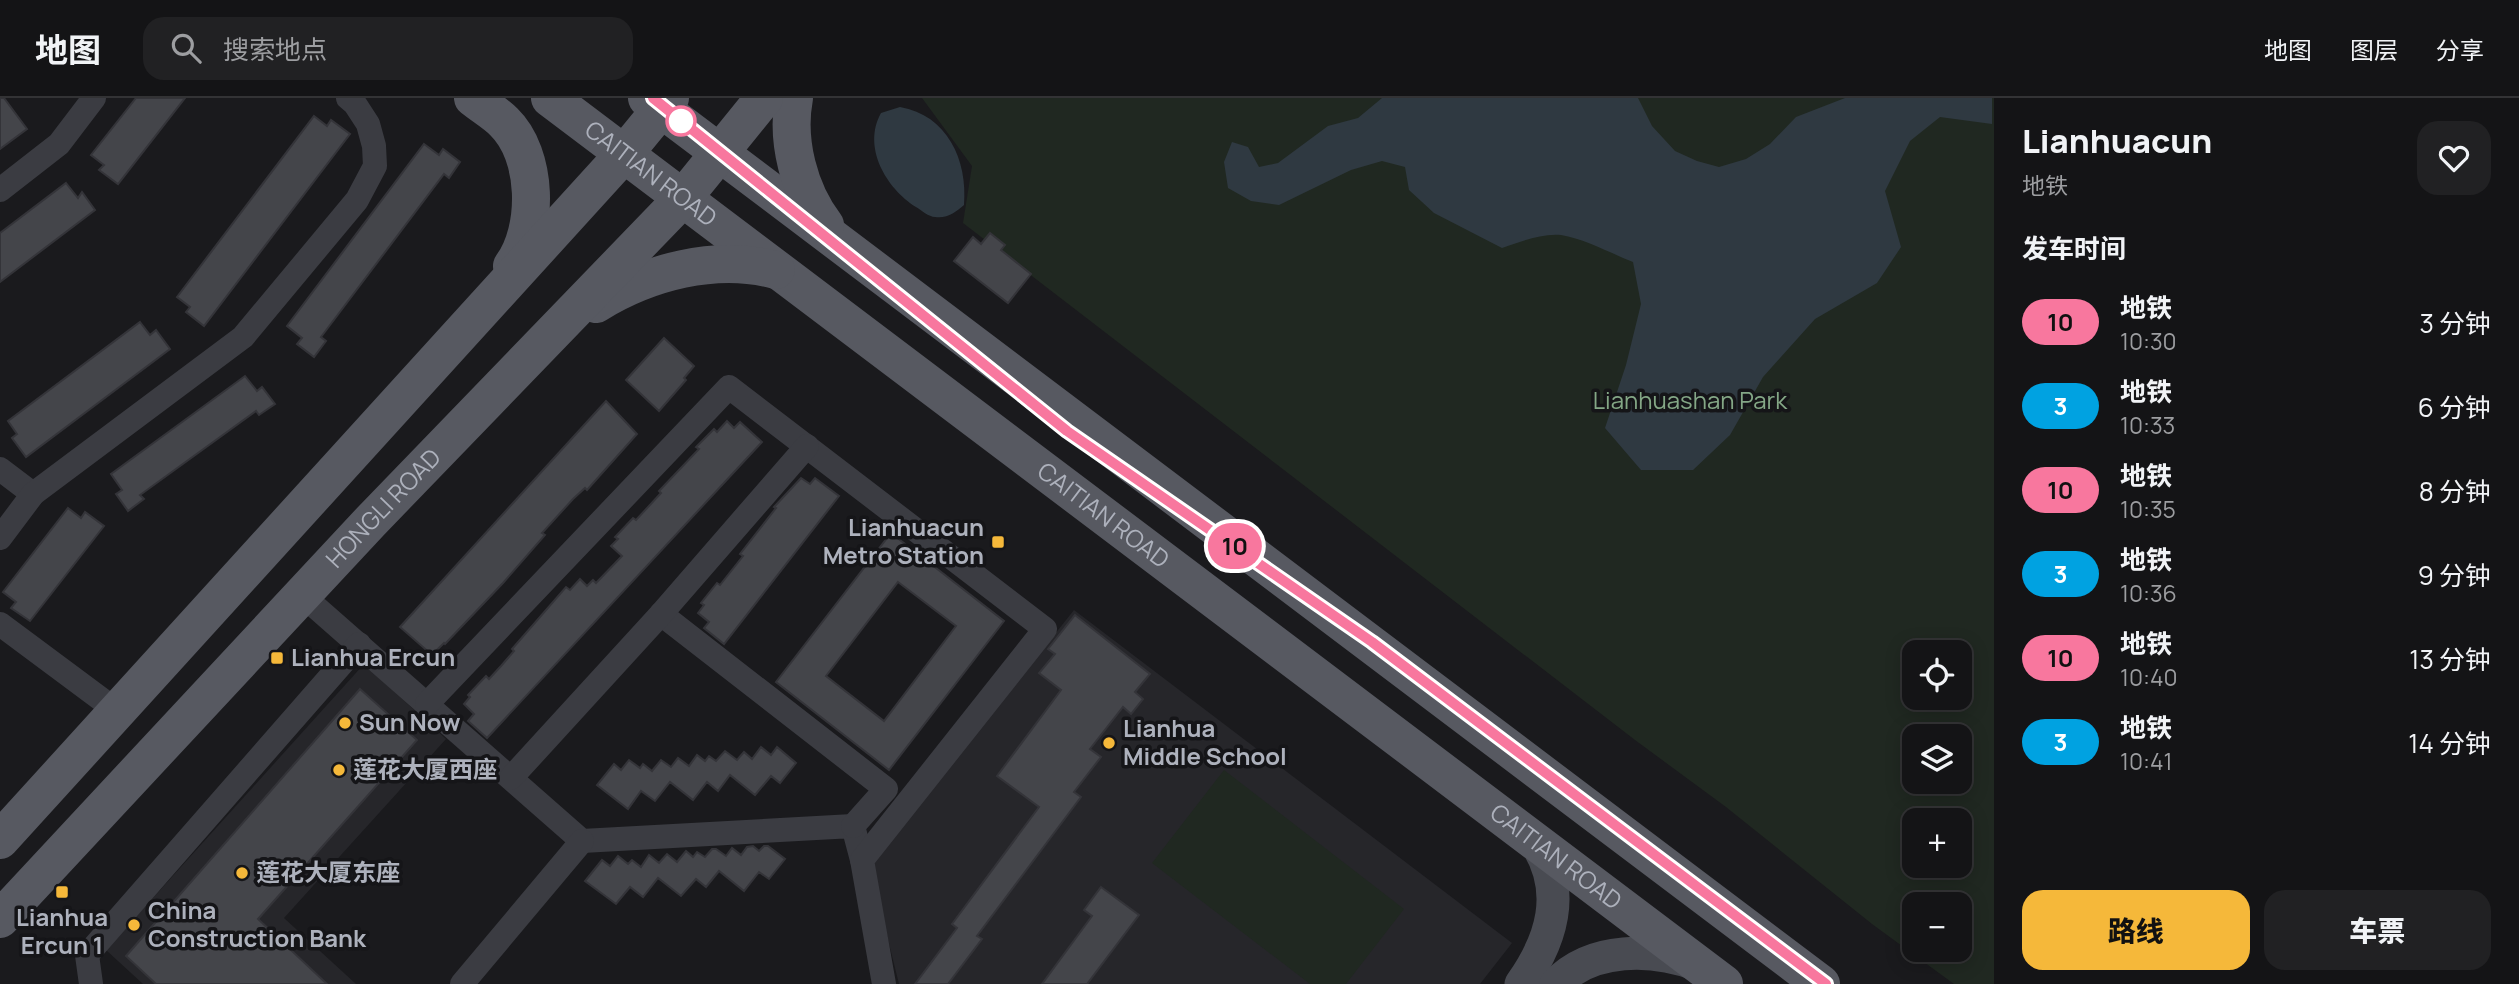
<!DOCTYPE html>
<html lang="zh">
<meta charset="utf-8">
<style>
:root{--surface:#141416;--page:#212123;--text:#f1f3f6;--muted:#9d9ea1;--line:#333335;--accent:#f5b83a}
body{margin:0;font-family:Manrope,"Noto Sans SC",sans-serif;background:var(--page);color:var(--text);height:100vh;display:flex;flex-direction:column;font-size:26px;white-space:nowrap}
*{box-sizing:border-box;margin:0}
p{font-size:23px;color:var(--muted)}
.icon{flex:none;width:38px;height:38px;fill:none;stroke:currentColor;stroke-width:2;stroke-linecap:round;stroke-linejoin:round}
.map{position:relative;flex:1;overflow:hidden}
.side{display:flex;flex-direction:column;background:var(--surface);width:525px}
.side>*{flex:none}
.badge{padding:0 14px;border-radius:23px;font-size:24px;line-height:46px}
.controls{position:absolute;left:1902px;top:542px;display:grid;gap:14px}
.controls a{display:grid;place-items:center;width:70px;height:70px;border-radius:14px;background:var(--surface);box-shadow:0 4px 18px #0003,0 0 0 2px var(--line);font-size:35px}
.map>.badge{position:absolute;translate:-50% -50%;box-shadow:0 0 0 4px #fff}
h2{padding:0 28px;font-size:26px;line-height:63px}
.round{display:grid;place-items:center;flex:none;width:74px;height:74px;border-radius:21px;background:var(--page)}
.headline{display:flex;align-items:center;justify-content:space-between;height:119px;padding:0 28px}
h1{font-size:33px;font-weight:800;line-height:52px}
.primary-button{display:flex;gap:14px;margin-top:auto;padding:14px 28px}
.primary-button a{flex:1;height:80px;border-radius:21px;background:var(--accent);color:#111;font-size:28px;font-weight:800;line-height:80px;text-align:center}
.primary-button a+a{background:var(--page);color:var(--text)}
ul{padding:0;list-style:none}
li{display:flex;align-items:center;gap:21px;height:84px;padding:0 28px}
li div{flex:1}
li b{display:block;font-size:26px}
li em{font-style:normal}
li .badge{min-width:77px;font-weight:700;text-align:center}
header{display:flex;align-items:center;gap:42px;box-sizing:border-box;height:98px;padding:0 35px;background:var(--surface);border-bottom:2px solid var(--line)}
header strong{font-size:33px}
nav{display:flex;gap:38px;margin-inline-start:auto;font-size:24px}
.search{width:490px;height:63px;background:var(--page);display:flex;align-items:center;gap:18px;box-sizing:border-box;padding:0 24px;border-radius:21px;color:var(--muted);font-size:26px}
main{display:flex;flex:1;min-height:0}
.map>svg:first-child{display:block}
.built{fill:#26262a}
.green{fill:#202821;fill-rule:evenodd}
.water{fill:#2f3941}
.building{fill:#44454a;stroke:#343439;stroke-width:2;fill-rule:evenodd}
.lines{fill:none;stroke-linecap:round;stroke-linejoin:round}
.street{stroke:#3b3c42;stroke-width:24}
.secondary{stroke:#494b52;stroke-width:33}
.primary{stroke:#575961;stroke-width:38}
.line-casing{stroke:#fff;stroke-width:16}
.line{stroke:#f8779e;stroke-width:10}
.stop-dot{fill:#fff;stroke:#f8779e;stroke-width:3.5}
.poi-dot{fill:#f5b83a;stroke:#151518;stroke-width:2.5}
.labels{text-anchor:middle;stroke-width:7;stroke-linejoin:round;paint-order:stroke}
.street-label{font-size:24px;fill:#adb1bc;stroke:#151518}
.park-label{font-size:24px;fill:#84a786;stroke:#151518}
.poi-label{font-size:24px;font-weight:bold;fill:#adb1bc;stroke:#151518;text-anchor:start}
</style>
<header>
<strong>地图</strong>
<div class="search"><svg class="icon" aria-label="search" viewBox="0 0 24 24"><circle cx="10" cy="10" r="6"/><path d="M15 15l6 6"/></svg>搜索地点</div>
<nav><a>地图</a><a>图层</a><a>分享</a></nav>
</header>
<main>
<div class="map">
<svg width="1994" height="886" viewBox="0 0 1994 886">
<rect width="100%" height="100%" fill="#1a1a1d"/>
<!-- built -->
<g class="built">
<path d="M 1074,512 L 1512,845 L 1480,886 L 899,886 L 870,769 Z"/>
<path d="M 364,566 L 446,641 L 284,820 L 356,886 L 143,886 L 106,852 Z"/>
</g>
<!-- green -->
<g class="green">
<path d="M 922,0 L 1994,0 L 1994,886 L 1954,886 L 1872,826 L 1726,709 L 1635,642 L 963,125 L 972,68 ZM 1914,555 L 1960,555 L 1960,600 L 1914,600 ZM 1914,639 L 1960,639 L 1960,684 L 1914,684 ZM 1914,723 L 1960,723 L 1960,768 L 1914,768 ZM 1914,807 L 1960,807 L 1960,852 L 1914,852 Z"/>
<path d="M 1224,672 L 1404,811 L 1346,886 L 1310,886 L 1152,765 Z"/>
</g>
<!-- water -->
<g class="water">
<path d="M 1382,0 L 1638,0 L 1652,28 L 1675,53 L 1697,63 L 1719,69 L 1746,61 L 1770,46 L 1796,19 L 1845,0 L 1992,0 L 1992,26 L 1940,19 L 1910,43 L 1885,93 L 1901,149 L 1877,185 L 1815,221 L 1763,279 L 1730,337 L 1693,372 L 1641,372 L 1605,330 L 1626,267 L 1641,206 L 1633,164 C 1610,155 1585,141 1561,137 C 1542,135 1520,144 1502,150 L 1434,115 L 1409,92 L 1405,69 L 1382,63 L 1351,72 L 1279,107 L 1251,103 L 1228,90 L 1224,64 L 1232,44 L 1248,49 L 1259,69 L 1278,65 L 1328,28 L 1358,20 Z"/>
<path d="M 900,9 C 947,17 968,62 964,107 C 956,114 947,121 935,119 C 929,119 921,112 916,109 C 886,90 862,49 881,15 Z"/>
</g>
<!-- building -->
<g class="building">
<path d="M 0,0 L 4,0 L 27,31 L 0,51 Z"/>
<path d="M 136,0 L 185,0 L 118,86 L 99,72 L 104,67 L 91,57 Z"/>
<path d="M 314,18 L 327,28 L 331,22 L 350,36 L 204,228 L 186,214 L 190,209 L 177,199 Z"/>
<path d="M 424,46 L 439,57 L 443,51 L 460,64 L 449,80 L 444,76 L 321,239 L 326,243 L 314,259 L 297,246 L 302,240 L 287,228 Z"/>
<path d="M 66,85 L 78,100 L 82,94 L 95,112 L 0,184 L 0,135 Z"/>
<path d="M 990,135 L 1005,147 L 1001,152 L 1031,176 L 1008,205 L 954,163 L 973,139 L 981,146 Z"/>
<path d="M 140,224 L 150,237 L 156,232 L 170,251 L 26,359 L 12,340 L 17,336 L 8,323 Z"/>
<path d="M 664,240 L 694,268 L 684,280 L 686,282 L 659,313 L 626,282 Z"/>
<path d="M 245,278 L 257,293 L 262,289 L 275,306 L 259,317 L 256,313 L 140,397 L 144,401 L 128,413 L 116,396 L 122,392 L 111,376 Z"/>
<path d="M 606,303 L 637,336 L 587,392 L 585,390 L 573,401 L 542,435 L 545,437 L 503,485 L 445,546 L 444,545 L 432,557 L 400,529 Z"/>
<path d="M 727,323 L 734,330 L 740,324 L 762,344 L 487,640 L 468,623 L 474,616 L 464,606 L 470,599 L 468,597 L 486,578 L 489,581 L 501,568 L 514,553 L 512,551 L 566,489 L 570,492 L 580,481 L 587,488 L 593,482 L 596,485 L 622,458 L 611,448 L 618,441 L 615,439 L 633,420 L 636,422 L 661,395 L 659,393 L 699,351 L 696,349 L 714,331 L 717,334 Z"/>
<path d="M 801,380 L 810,386 L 815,380 L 839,398 L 724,546 L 704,530 L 709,524 L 698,515 L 704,507 L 701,505 L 717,485 L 720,487 L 743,458 L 740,456 L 776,410 L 774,409 Z"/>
<path d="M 68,410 L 81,420 L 85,414 L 104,428 L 30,523 L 11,510 L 16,504 L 3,494 Z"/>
<path d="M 891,435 L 1004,523 L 889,672 L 776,584 ZM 898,484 L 956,528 L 884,623 L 826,578 Z"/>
<path d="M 1075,517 L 1150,576 L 1135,594 L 1143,601 L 1131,616 L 1123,609 L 1090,651 L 1101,659 L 1074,694 L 1081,699 L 977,838 L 982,841 L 948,886 L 915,886 L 957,830 L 952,826 L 1039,709 L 997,678 L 1061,592 L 1039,575 L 1055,556 L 1048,551 Z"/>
<path d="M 360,591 L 417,642 L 258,821 L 327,886 L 156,886 L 126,858 Z"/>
<path d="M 761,649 L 771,657 L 777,649 L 796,665 L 780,685 L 771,678 L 755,697 L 730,677 L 718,693 L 707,684 L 693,702 L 670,684 L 655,703 L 641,693 L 628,711 L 597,687 L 614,666 L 621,672 L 629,662 L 640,670 L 643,666 L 652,673 L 661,662 L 671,669 L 678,660 L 689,668 L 697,657 L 705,663 L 709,658 L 716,663 L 725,653 L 737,662 L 744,654 L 752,661 Z"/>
<path d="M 753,748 L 759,753 L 764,748 L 768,748 L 785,761 L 769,781 L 759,774 L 744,793 L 719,773 L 706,789 L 696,781 L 681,798 L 658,780 L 643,799 L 630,789 L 616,806 L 585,783 L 602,762 L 610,768 L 618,758 L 628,766 L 632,762 L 641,769 L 649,757 L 659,765 L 667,756 L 677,764 L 686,753 L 693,759 L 697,754 L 705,759 L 712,751 L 716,751 L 726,758 L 732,750 L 741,757 L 747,749 Z"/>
<path d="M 1101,789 L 1139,817 L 1087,886 L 1042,886 L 1092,818 L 1084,812 Z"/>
</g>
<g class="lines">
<!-- street -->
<g class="street">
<path d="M 0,92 L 59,46 L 94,0"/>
<path d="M 0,371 L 33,396"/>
<path d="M 0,440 L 33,396 L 243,239 L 357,102 L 375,68 L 374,48 L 368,26 L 355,6 L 348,0"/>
<path d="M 302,497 L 582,743 L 853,728 L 862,762"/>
<path d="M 661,516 L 886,691 L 853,728"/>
<path d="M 0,526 L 117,613"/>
<path d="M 427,606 L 729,289 L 1045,531 L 862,762 L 884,886"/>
<path d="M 511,680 L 661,516 L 807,348"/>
<path d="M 91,886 L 87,857 L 359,546"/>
<path d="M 462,886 L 582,743"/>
</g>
<!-- secondary -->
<g class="secondary">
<path d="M 1521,886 C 1552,842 1567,794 1536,745"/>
<path d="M 1556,886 C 1592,848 1653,850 1698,867"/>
</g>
<!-- primary -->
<g class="primary">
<path d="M 473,0 C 483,8 495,15 504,24 C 538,57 539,131 512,168"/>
<path id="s1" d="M 550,0 L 1724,886"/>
<path d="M 647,0 L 1821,886"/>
<path d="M 794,0 C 786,43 799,93 825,127"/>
<path d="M 596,206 C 648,174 715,156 776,172"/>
<path d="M 0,742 L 624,56 L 670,0"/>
<path id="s2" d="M 0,821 L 370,424 L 683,100 L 764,0"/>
</g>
</g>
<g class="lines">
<defs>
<path id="line" d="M 653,0 L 1067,333 L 1372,544 L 1826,886"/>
</defs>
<!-- line casing -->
<use href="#line" class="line-casing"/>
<!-- line -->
<use href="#line" class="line"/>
</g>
<!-- markers -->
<circle class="stop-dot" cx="681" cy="23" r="14"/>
<g class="poi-dot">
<rect x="991" y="437" width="14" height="14" rx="3.5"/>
<rect x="270" y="553" width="14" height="14" rx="3.5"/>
<circle cx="345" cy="625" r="7"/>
<circle cx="1109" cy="645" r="7"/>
<circle cx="339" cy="672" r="7"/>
<circle cx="242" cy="775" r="7"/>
<rect x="55" y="787" width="14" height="14" rx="3.5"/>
<circle cx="134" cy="827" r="7"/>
</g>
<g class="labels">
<!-- street labels -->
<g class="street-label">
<text dy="8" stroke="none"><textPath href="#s1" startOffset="126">CAITIAN ROAD</textPath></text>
<text dy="8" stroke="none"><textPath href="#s2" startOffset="562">HONGLI ROAD</textPath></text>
<text dy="8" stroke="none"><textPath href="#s1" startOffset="693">CAITIAN ROAD</textPath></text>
<text dy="8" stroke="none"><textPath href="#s1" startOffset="1260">CAITIAN ROAD</textPath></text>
</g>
<!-- park labels -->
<g class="park-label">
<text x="1690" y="311">Lianhuashan Park</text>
</g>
<!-- poi labels -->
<g class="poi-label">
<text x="984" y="438" text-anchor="end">Lianhuacun<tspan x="984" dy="28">Metro Station</tspan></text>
<text x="291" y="568">Lianhua Ercun</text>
<text x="359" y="633">Sun Now</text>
<text x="1123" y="639">Lianhua<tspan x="1123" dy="28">Middle School</tspan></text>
<text x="353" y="680">莲花大厦西座</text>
<text x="256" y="783">莲花大厦东座</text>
<text x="148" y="821">China<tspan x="148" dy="28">Construction Bank</tspan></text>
<text x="62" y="828" text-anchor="middle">Lianhua<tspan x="62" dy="28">Ercun 1</tspan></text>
</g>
</g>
</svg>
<div class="controls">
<a><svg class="icon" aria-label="locate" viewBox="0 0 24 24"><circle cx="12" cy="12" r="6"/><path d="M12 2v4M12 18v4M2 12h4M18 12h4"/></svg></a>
<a><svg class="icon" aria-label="layers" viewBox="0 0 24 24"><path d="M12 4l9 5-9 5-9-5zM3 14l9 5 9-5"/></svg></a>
<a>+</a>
<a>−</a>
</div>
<b class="badge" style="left:1235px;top:448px;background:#f8779e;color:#111">10</b>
</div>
<section class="side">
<div class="headline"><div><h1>Lianhuacun</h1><p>地铁</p></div><a class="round"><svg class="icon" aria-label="heart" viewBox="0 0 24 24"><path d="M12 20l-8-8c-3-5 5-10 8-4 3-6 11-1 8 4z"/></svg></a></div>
<h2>发车时间</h2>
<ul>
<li><span class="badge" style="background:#f8779e;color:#111">10</span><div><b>地铁</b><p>10:30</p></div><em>3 分钟</em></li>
<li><span class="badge" style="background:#00a2e1;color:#fff">3</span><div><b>地铁</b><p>10:33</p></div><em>6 分钟</em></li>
<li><span class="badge" style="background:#f8779e;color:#111">10</span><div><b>地铁</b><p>10:35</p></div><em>8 分钟</em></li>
<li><span class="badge" style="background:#00a2e1;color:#fff">3</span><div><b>地铁</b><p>10:36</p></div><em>9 分钟</em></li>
<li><span class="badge" style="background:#f8779e;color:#111">10</span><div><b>地铁</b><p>10:40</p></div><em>13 分钟</em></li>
<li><span class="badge" style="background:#00a2e1;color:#fff">3</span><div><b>地铁</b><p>10:41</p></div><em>14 分钟</em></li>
</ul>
<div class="primary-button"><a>路线</a><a>车票</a></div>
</section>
</main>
